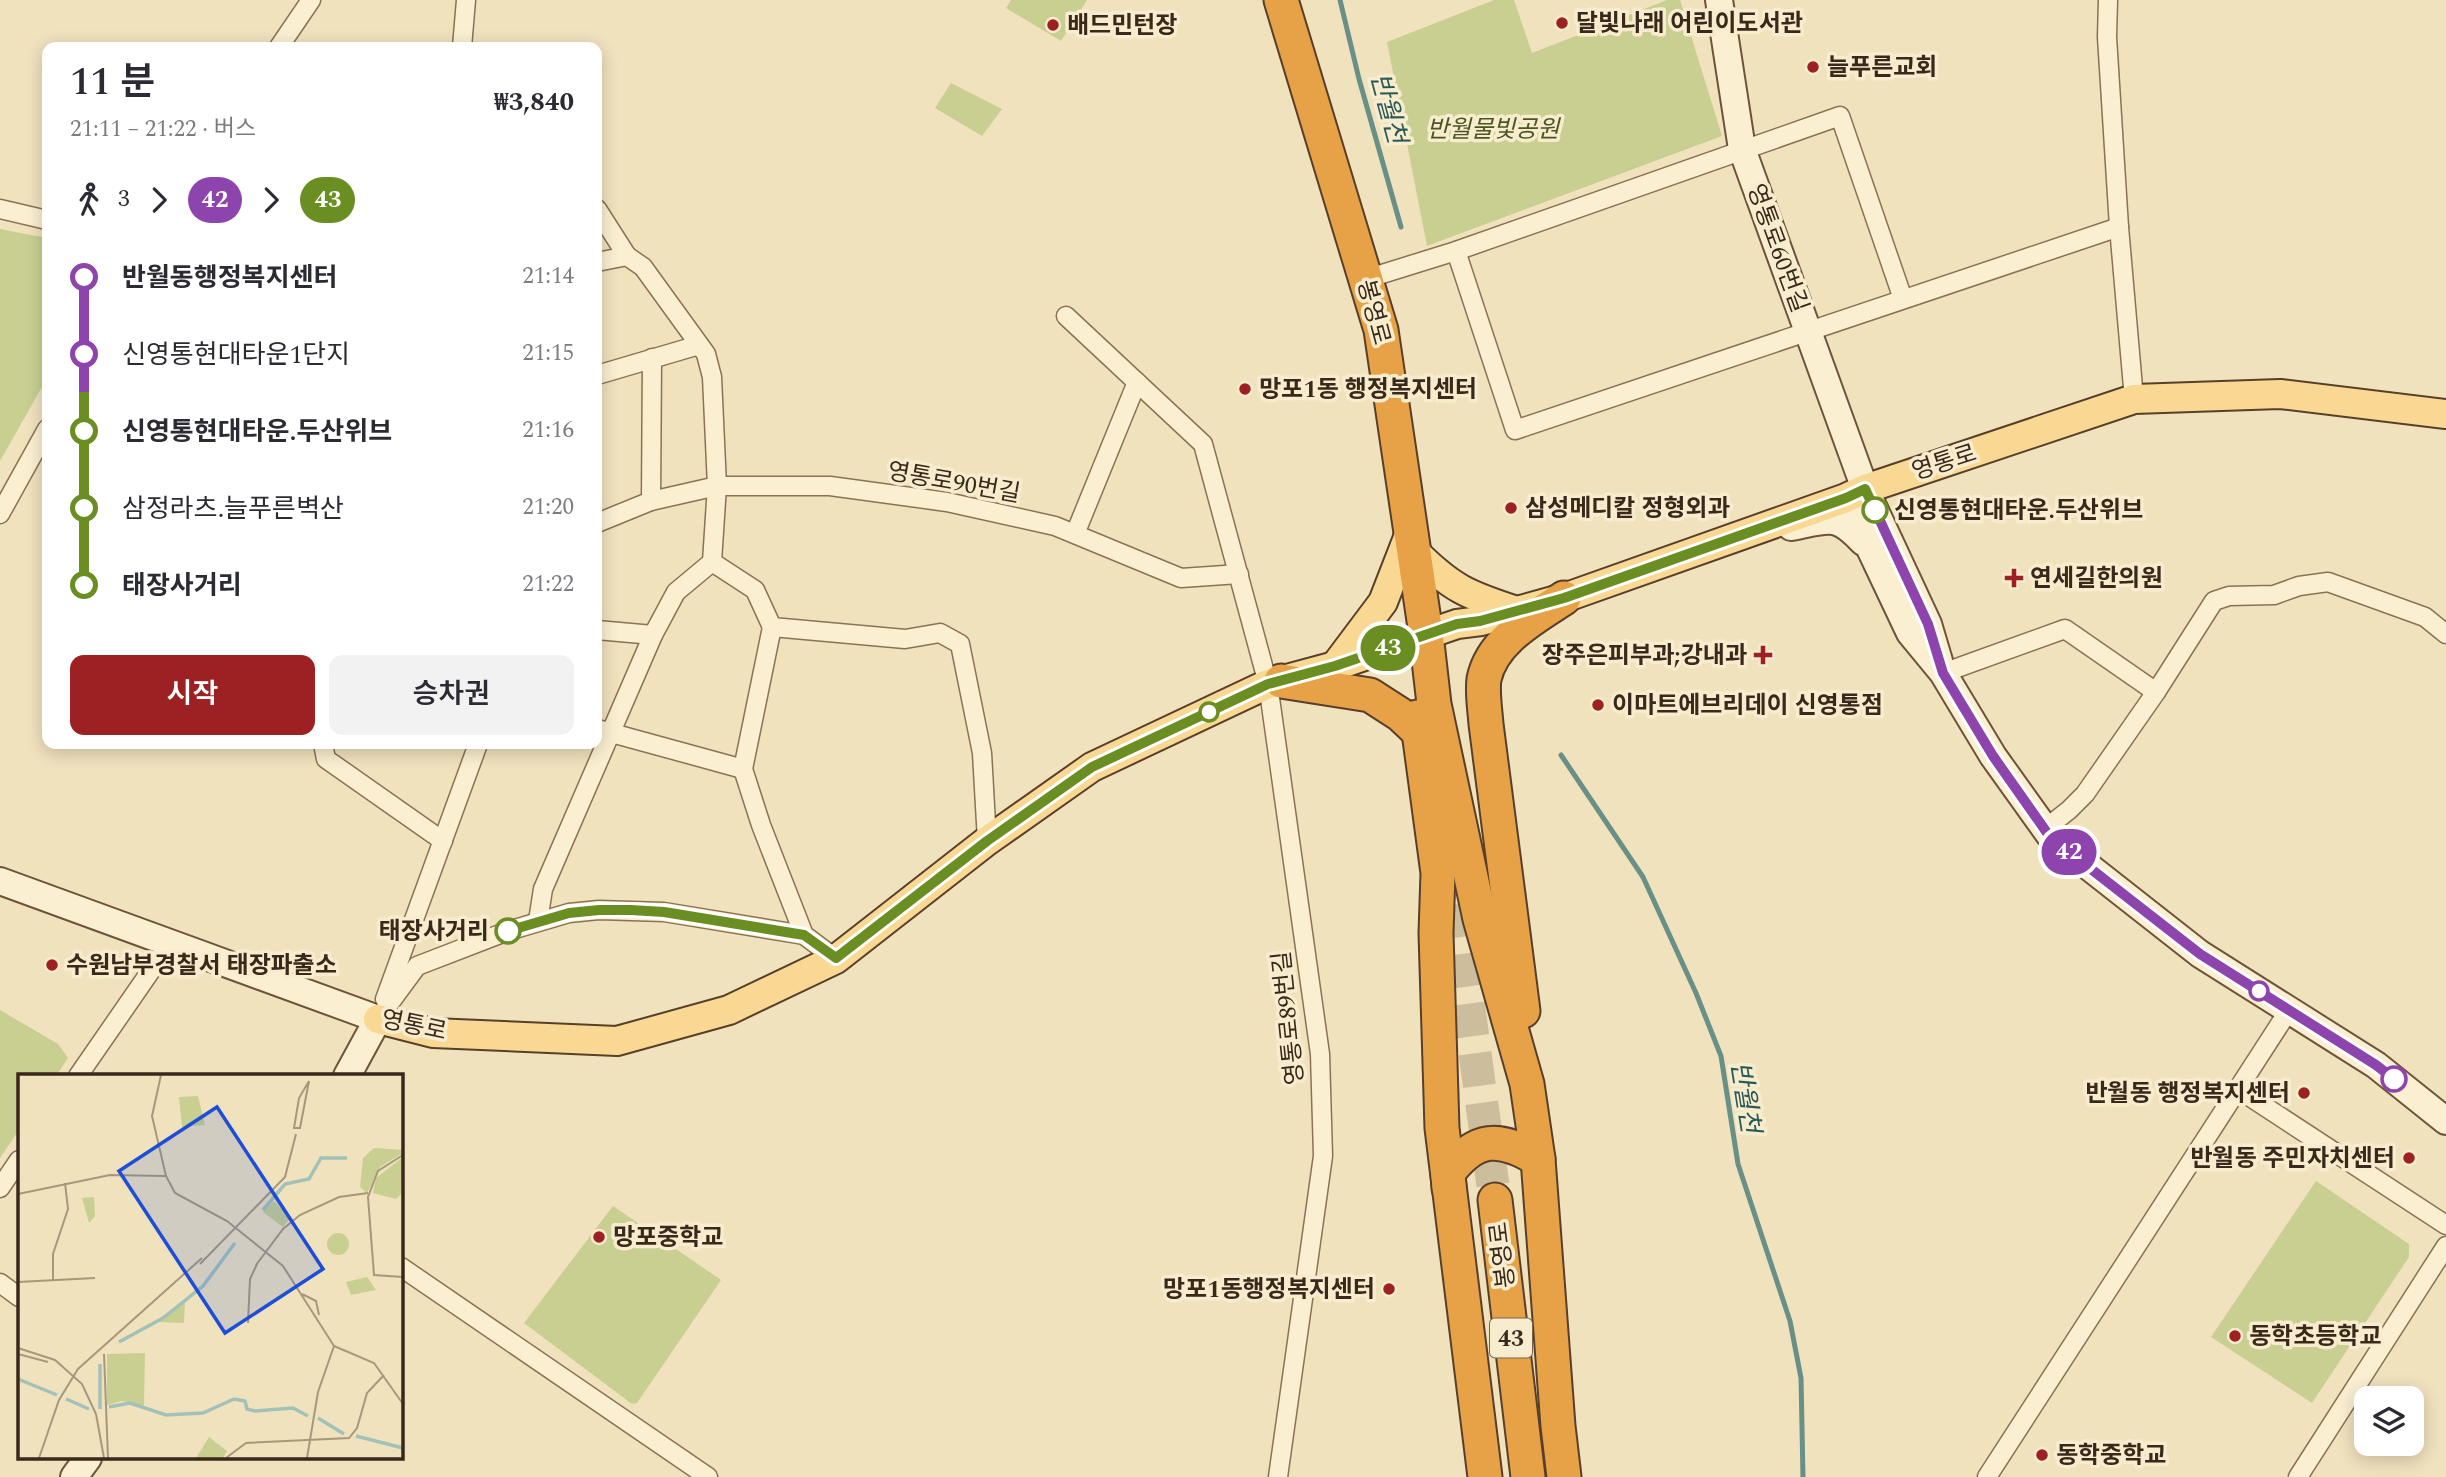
<!DOCTYPE html>
<html lang="ko">
<meta charset="utf-8">
<style>
:root{--surface:#fff;--page:#f2f2f3;--text:#2b2b33;--muted:#7c7c81;--accent:#9d2122}
body{margin:0;font-family:Spectral,"Noto Sans KR",serif;background:var(--page);color:var(--text);height:100vh;display:flex;flex-direction:column;font-size:26px;white-space:nowrap}
*{box-sizing:border-box;margin:0}
p{font-size:23px;color:var(--muted)}
.icon{flex:none;width:38px;height:38px;fill:none;stroke:currentColor;stroke-width:2;stroke-linecap:round;stroke-linejoin:round}
.map{position:relative;flex:1;overflow:hidden}
.sheet{position:absolute;left:42px;top:42px;width:560px;height:707px;display:flex;flex-direction:column;background:var(--surface);border-radius:14px;box-shadow:0 4px 18px #0003}
.sheet>*{flex:none}
.badge{padding:0 14px;border-radius:23px;font-size:24px;line-height:46px}
.controls{position:absolute;left:2354px;top:1386px;display:grid;gap:14px}
.controls a{display:grid;place-items:center;width:70px;height:70px;border-radius:14px;background:var(--surface);box-shadow:0 4px 18px #0003;font-size:35px}
.map>.badge{position:absolute;translate:-50% -50%;box-shadow:0 0 0 4px #fff}
.legs{display:flex;align-items:center;gap:10px;height:77px;padding:0 28px;font-size:23px}
.legs p{margin-inline-start:auto}
.summary{display:flex;align-items:center;justify-content:space-between;height:119px;padding:0 28px}
h1{font-size:38px;font-weight:600;line-height:52px}
.primary-button{display:flex;gap:14px;margin-top:auto;padding:14px 28px}
.primary-button a{flex:1;height:80px;border-radius:14px;background:var(--accent);color:#fff;font-size:28px;font-weight:600;line-height:80px;text-align:center}
.primary-button a+a{background:var(--page);color:var(--text)}
ul{padding:0 28px;list-style:none}
li{display:flex;align-items:center;gap:24px;height:77px;font-size:26px}
li i{display:grid;place-items:center;width:10px;height:100%;margin:0 9px;background:currentColor}
li i::after{content:'';width:18px;height:18px;margin:-9px;border:5px solid;border-radius:50%;background:var(--surface)}
li p{margin-inline-start:auto}
li:first-child i{background:linear-gradient(#0000 50%,currentColor 0)}
li:last-child i{background:linear-gradient(currentColor 50%,#0000 0)}
.map>svg:first-child{display:block}
.green{fill:#c8cf91}
.lines{fill:none;stroke-linecap:round;stroke-linejoin:round}
.stream{stroke:#689087;stroke-width:5}
.highway-tunnel{stroke:#ccbd9d;stroke-width:33;stroke-dasharray:33 17;stroke-linecap:butt}
.street-casing{stroke:#8a7255;stroke-width:21}
.secondary-casing{stroke:#6c5339;stroke-width:30}
.primary-casing{stroke:#573f2a;stroke-width:32}
.highway-casing{stroke:#573f2a;stroke-width:37}
.street{stroke:#fbefd2;stroke-width:18}
.secondary{stroke:#fbefd2;stroke-width:26}
.primary{stroke:#f8d892;stroke-width:28}
.highway{stroke:#e7a247;stroke-width:33}
.line-1-casing{stroke:#fff;stroke-width:16}
.line-2-casing{stroke:#fff;stroke-width:16}
.line-1{stroke:#8e44ad;stroke-width:10}
.line-2{stroke:#6b8e23;stroke-width:10}
.poi-dot{fill:#9d2122;stroke:#f8ecce;stroke-width:2.5}
.stop-2-dot{fill:#fff;stroke:#6b8e23;stroke-width:3.5}
.stop-1-dot{fill:#fff;stroke:#8e44ad;stroke-width:3.5}
.labels{text-anchor:middle;stroke-width:7;stroke-linejoin:round;paint-order:stroke}
.shield{fill:#f8ecce;stroke:#726451;stroke-width:2}
.shield-label{font-size:23px;font-weight:bold;fill:#38291b}
.poi-label{font-size:24px;font-weight:bold;fill:#38291b;stroke:#f8ecce;text-anchor:start}
.park-label{font-size:24px;font-style:italic;fill:#495620;stroke:#f8ecce}
.street-label{font-size:24px;fill:#38291b;stroke:#f8ecce}
.stop-label{font-size:24px;font-weight:bold;fill:#38291b;stroke:#f8ecce;text-anchor:start}
.water-label{font-size:26px;font-style:italic;fill:#295957;stroke:#f8ecce}
.inset-river{fill:none;stroke:#a2c2b9;stroke-width:3.5}
.inset-road{fill:none;stroke:#a7987d;stroke-width:2}
.view{fill:#1d4ed8;fill-opacity:0.15;stroke:#1d4ed8;stroke-width:3.5}
.inset-edge{fill:none;stroke:#38291b;stroke-width:3.5}
</style>
<div class="map">
<svg width="2446" height="1477" viewBox="0 0 2446 1477">
<rect width="100%" height="100%" fill="#f1e2be"/>
<!-- green -->
<g class="green">
<path d="M 1011,0 L 1087,0 L 1061,41 L 1006,8 Z"/>
<path d="M 1494,0 L 1514,0 L 1532,53 L 1667,0 L 1680,0 L 1722,136 L 1427,246 L 1387,42 Z"/>
<path d="M 951,83 L 1002,109 L 982,136 L 935,108 Z"/>
<path d="M 0,229 L 47,238 L 47,378 L 0,461 Z"/>
<path d="M 0,1010 L 58,1044 L 68,1058 L 56,1076 L 19,1076 L 19,1130 L 0,1158 Z"/>
<path d="M 2316,1181 L 2409,1244 L 2409,1257 L 2312,1403 L 2211,1337 Z"/>
<path d="M 613,1206 L 721,1280 L 637,1403 L 632,1404 L 524,1323 Z"/>
</g>
<g class="lines">
<!-- stream -->
<g class="stream">
<path d="M 1340,0 L 1359,79 L 1401,227"/>
<path d="M 1561,755 L 1643,877 L 1696,993 L 1721,1056 L 1738,1164 L 1790,1321 L 1801,1378 L 1803,1477"/>
</g>
<!-- highway-tunnel -->
<path class="highway-tunnel" d="M 1448,855 L 1495,1200"/>
<defs>
<g id="street">
<path d="M 2108,0 L 2107,37 L 2119,227 L 2134,399"/>
<path d="M 279,47 L 311,0"/>
<path d="M 462,47 L 466,0"/>
<path d="M 0,209 L 47,220"/>
<path d="M 597,209 L 627,256"/>
<path d="M 1456,251 L 1515,430 L 2119,227"/>
<path d="M 1366,279 L 1456,251 L 1840,116 L 1903,299"/>
<path d="M 1066,316 L 1203,444 L 1268,684 L 1320,1054 L 1323,1156 L 1278,1477"/>
<path d="M 597,375 L 699,345"/>
<path d="M 651,501 L 652,358"/>
<path d="M 0,514 L 47,429"/>
<path d="M 597,523 L 651,501 L 717,486 L 830,486 L 947,502 L 1055,526 L 1181,578 L 1239,574"/>
<path d="M 1075,534 L 1137,382"/>
<path d="M 712,562 L 755,590 L 772,627 L 905,639 L 940,633 L 960,644 L 982,753 L 987,841"/>
<path d="M 772,627 L 743,769 L 761,825 L 804,935 L 836,959"/>
<path d="M 597,630 L 653,635"/>
<path d="M 1943,673 L 2065,629 L 2156,692"/>
<path d="M 597,729 L 743,769"/>
<path d="M 323,744 L 326,759 L 443,841"/>
<path d="M 2045,829 L 2069,810 L 2085,794 L 2156,692 L 2214,601 L 2229,596 L 2274,595 L 2299,586 L 2328,582 L 2425,617 L 2446,634"/>
<path d="M 538,921 L 543,889 L 653,635 L 676,592 L 712,562 L 717,486 L 712,377 L 706,354 L 643,267 L 627,256 L 597,262"/>
<path d="M 385,999 L 478,744"/>
<path d="M 378,1019 L 417,966 L 508,931 L 569,913 L 599,910 L 664,912 L 804,935"/>
<path d="M 78,1076 L 170,943"/>
<path d="M 2238,1089 L 2446,1225"/>
<path d="M 0,1188 L 19,1160"/>
<path d="M 401,1267 L 708,1477"/>
<path d="M 0,1283 L 19,1297"/>
<path d="M 1987,1477 L 2289,1010"/>
<path d="M 2298,1477 L 2446,1246"/>
</g>
<g id="secondary">
<path d="M 1719,0 L 1742,149 L 1865,489 L 1928,624 L 1939,661"/>
<path d="M 1846,498 L 1910,633 L 1943,673 L 1993,756 L 2051,837 L 2200,954 L 2376,1065 L 2446,1121"/>
<path d="M 1791,527 C 1829,520 1835,512 1863,542"/>
<path d="M 0,881 L 378,1019 L 347,1076"/>
<path d="M 74,1477 L 88,1458"/>
</g>
<g id="primary">
<path d="M 1414,551 C 1451,588 1467,595 1517,611"/>
<path d="M 1335,666 L 1383,602 L 1411,530"/>
<path d="M 378,1019 L 433,1033 L 617,1041 L 729,1010 L 836,959 L 987,841 L 1092,767 L 1268,684 L 1335,666 L 1457,624 L 1481,621 L 1564,598 L 1846,498 L 1865,489 L 2134,399 L 2280,394 L 2446,414"/>
</g>
<g id="highway">
<path d="M 1281,0 L 1381,330 L 1426,634 L 1434,704 L 1480,919 L 1527,1084 L 1538,1159 L 1558,1426 L 1564,1477"/>
<path d="M 1281,681 L 1370,695 L 1401,715 L 1420,733"/>
<path d="M 1417,717 L 1438,873 L 1436,933 L 1442,1128 L 1485,1477"/>
<path d="M 1523,1011 L 1486,724 C 1485,710 1482,693 1484,679 C 1492,640 1534,618 1564,598"/>
<path d="M 1449,1188 L 1448,1173 C 1476,1136 1499,1136 1538,1159"/>
<path d="M 1495,1200 L 1528,1477"/>
</g>
</defs>
<!-- street casing -->
<use href="#street" class="street-casing"/>
<!-- secondary casing -->
<use href="#secondary" class="secondary-casing"/>
<!-- primary casing -->
<use href="#primary" class="primary-casing"/>
<!-- highway casing -->
<use href="#highway" class="highway-casing"/>
<!-- street -->
<use href="#street" class="street"/>
<!-- secondary -->
<use href="#secondary" class="secondary"/>
<!-- primary -->
<use href="#primary" class="primary"/>
<!-- highway -->
<use href="#highway" class="highway"/>
</g>
<g class="lines">
<defs>
<path id="line-1" d="M 1875,510 L 1928,624 L 1943,673 L 1993,756 L 2050,837 L 2200,954 L 2376,1065 L 2394,1079"/>
<path id="line-2" d="M 508,931 L 569,913 L 599,910 L 631,910 L 664,912 L 804,935 L 836,958 L 987,841 L 1092,767 L 1268,684 L 1335,666 L 1457,624 L 1480,621 L 1564,598 L 1846,498 L 1865,489 L 1875,510"/>
</defs>
<!-- line-1 casing -->
<use href="#line-1" class="line-1-casing"/>
<!-- line-2 casing -->
<use href="#line-2" class="line-2-casing"/>
<!-- line-1 -->
<use href="#line-1" class="line-1"/>
<!-- line-2 -->
<use href="#line-2" class="line-2"/>
</g>
<!-- markers -->
<g class="poi-dot">
<circle cx="1562" cy="23" r="7"/>
<circle cx="1053" cy="25" r="7"/>
<circle cx="1813" cy="67" r="7"/>
<circle cx="1245" cy="389" r="7"/>
<circle cx="1511" cy="508" r="7"/>
<path d="M2010.5 567.5h7v7h7v7h-7v7h-7v-7h-7v-7h7z"/>
<path d="M1759.5 644.5h7v7h7v7h-7v7h-7v-7h-7v-7h7z"/>
<circle cx="1598" cy="705" r="7"/>
<circle cx="52" cy="965" r="7"/>
<circle cx="2304" cy="1093" r="7"/>
<circle cx="2409" cy="1158" r="7"/>
<circle cx="599" cy="1237" r="7"/>
<circle cx="1389" cy="1289" r="7"/>
<circle cx="2235" cy="1336" r="7"/>
<circle cx="2042" cy="1455" r="7"/>
</g>
<g class="stop-2-dot">
<circle cx="1875" cy="510" r="12"/>
<circle cx="1209" cy="712" r="9"/>
<circle cx="508" cy="931" r="12"/>
</g>
<g class="stop-1-dot">
<circle cx="2259" cy="991" r="9"/>
<circle cx="2394" cy="1079" r="12"/>
</g>
<g class="labels">
<!-- shield labels -->
<rect class="shield" x="1490" y="1318.5" width="42" height="39" rx="5"/>
<g class="shield-label">
<text x="1511" y="1346">43</text>
</g>
<!-- poi labels -->
<g class="poi-label">
<text x="1576" y="31">달빛나래 어린이도서관</text>
<text x="1067" y="33">배드민턴장</text>
<text x="1827" y="75">늘푸른교회</text>
<text x="1259" y="397">망포1동 행정복지센터</text>
<text x="1525" y="516">삼성메디칼 정형외과</text>
<text x="2030" y="586">연세길한의원</text>
<text x="1747" y="663" text-anchor="end">장주은피부과;강내과</text>
<text x="1612" y="713">이마트에브리데이 신영통점</text>
<text x="66" y="973">수원남부경찰서 태장파출소</text>
<text x="2290" y="1101" text-anchor="end">반월동 행정복지센터</text>
<text x="2395" y="1166" text-anchor="end">반월동 주민자치센터</text>
<text x="613" y="1245">망포중학교</text>
<text x="1375" y="1297" text-anchor="end">망포1동행정복지센터</text>
<text x="2249" y="1344">동학초등학교</text>
<text x="2056" y="1463">동학중학교</text>
</g>
<!-- park labels -->
<g class="park-label">
<text x="1493" y="137">반월물빛공원</text>
</g>
<!-- street labels -->
<g class="street-label">
<text transform="translate(1778 248) rotate(70)" y="8">영통로60번길</text>
<text transform="translate(1374 312) rotate(75)" y="8">봉영로</text>
<text transform="translate(1944 462) rotate(-18)" y="8">영통로</text>
<text transform="translate(954 482) rotate(10)" y="8">영통로90번길</text>
<text transform="translate(1288 1018) rotate(-96)" y="8">영통로89번길</text>
<text transform="translate(414 1025) rotate(12)" y="8">영통로</text>
<text transform="translate(1502 1255) rotate(-97)" y="8">봉영로</text>
</g>
<!-- stop labels -->
<g class="stop-label">
<text x="1894" y="518">신영통현대타운.두산위브</text>
<text x="489" y="939" text-anchor="end">태장사거리</text>
</g>
<!-- water labels -->
<g class="water-label">
<text transform="translate(1389 108) rotate(75)" y="9">반월천</text>
<text transform="translate(1746 1097) rotate(81)" y="9">반월천</text>
</g>
</g>
<!-- overview -->
<g transform="translate(18 1074)">
<rect width="385" height="385" fill="#f1e2be"/>
<path d="M 180,22 L 187,51 L 164,53 L 161,23 ZM 356,74 L 385,76 L 385,79 L 362,93 L 349,119 L 342,113 L 345,84 ZM 385,83 L 383,120 L 378,125 L 355,119 L 358,104 ZM 76,123 L 77,142 L 71,149 L 64,124 ZM 256,127 L 272,144 L 265,153 L 245,138 ZM309 170a11 11 0 1 1 22 0a11 11 0 1 1-22 0ZM 349,203 L 358,216 L 333,221 L 328,208 ZM 167,227 L 166,249 L 137,248 L 149,241 ZM 127,279 L 126,332 L 104,327 L 89,331 L 89,280 ZM 191,363 L 209,377 L 205,384 L 178,384 Z" fill="#c8cf91"/>
<path class="inset-river" d="M 245,136 L 267,110 L 291,105 L 303,84 L 329,84M 101,268 L 145,244 L 185,212 L 217,169M 0,305 L 39,321M 48,325 L 71,335M 91,333 L 112,329 L 148,341 L 185,339 L 216,325 L 227,327 L 229,335 L 237,337 L 275,334 L 290,342M 82,335 L 82,290M 300,344 L 326,360M 338,362 L 385,374"/>
<path class="inset-road" d="M 143,1 L 134,42 L 148,102 L 157,119 L 209,147 L 265,192 L 316,272M 291,7 L 282,54 L 276,54 L 281,24 ZM 385,81 L 360,97 L 350,123 L 356,201 L 385,203M 0,120 L 92,101 L 147,102M 182,190 L 267,103 L 278,60M 238,191 L 265,155 L 282,141 L 321,123 L 350,119M 35,207 L 35,180 L 50,135 L 47,109M 0,208 L 77,204M 284,220 L 298,227 L 301,241M 230,249 L 232,205 L 239,190M 316,272 L 356,289 L 385,330M 0,274 L 37,286 L 64,310 L 78,340 L 86,384M 0,280 L 30,288M 86,280 L 90,384M 21,384 L 41,326 L 60,295 L 184,184M 208,384 L 228,369 L 331,364 L 339,354 L 349,319 L 366,301M 289,384 L 300,318 L 316,272"/>
<path class="view" d="M 199,33 L 305,195 L 207,259 L 101,97 Z"/>
<rect width="385" height="385" class="inset-edge"/>
</g>
</svg>
<div class="controls">
<a><svg class="icon" aria-label="layers" viewBox="0 0 24 24"><path d="M12 4l9 5-9 5-9-5zM3 14l9 5 9-5"/></svg></a>
</div>
<b class="badge" style="left:2069px;top:852px;background:#8e44ad;color:#fff">42</b>
<b class="badge" style="left:1388px;top:648px;background:#6b8e23;color:#fff">43</b>
<section class="sheet">
<div class="summary"><div><h1>11 분</h1><p>21:11 – 21:22 · 버스</p></div><b>₩3,840</b></div>
<div class="legs"><svg class="icon" aria-label="walk" viewBox="0 0 24 24"><circle cx="13" cy="4" r="2"/><path d="M13 8l-2 6 4 7M11 14l-3 7M7 12l3-4h3l4 4"/></svg>3<svg class="icon" aria-label="forward" viewBox="0 0 24 24"><path d="M9 5l7 7-7 7"/></svg><b class="badge" style="background:#8e44ad;color:#fff">42</b><svg class="icon" aria-label="forward" viewBox="0 0 24 24"><path d="M9 5l7 7-7 7"/></svg><b class="badge" style="background:#6b8e23;color:#fff">43</b></div>
<ul>
<li><i style="color:#8e44ad"></i><b>반월동행정복지센터</b><p>21:14</p></li>
<li><i style="color:#8e44ad"></i><span>신영통현대타운1단지</span><p>21:15</p></li>
<li><i style="color:#6b8e23"></i><b>신영통현대타운.두산위브</b><p>21:16</p></li>
<li><i style="color:#6b8e23"></i><span>삼정라츠.늘푸른벽산</span><p>21:20</p></li>
<li><i style="color:#6b8e23"></i><b>태장사거리</b><p>21:22</p></li>
</ul>
<div class="primary-button"><a>시작</a><a>승차권</a></div>
</section>
</div>
